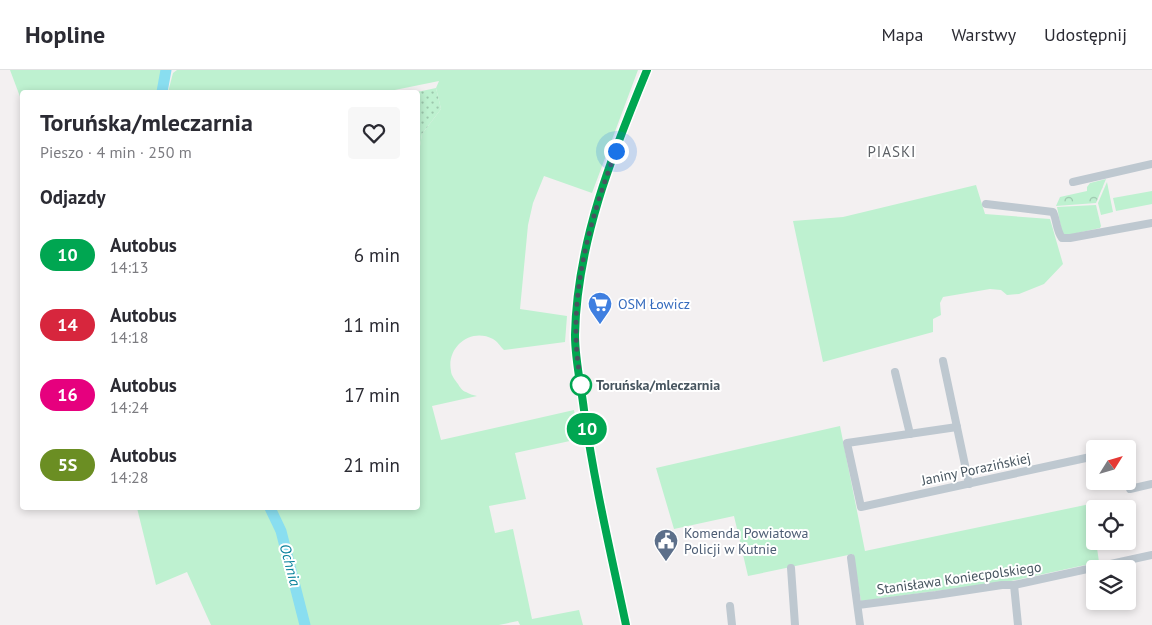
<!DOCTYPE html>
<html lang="pl">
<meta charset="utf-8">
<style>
:root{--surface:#fff;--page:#f7f7f7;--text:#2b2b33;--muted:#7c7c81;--line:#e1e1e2}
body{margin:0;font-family:"PT Sans",sans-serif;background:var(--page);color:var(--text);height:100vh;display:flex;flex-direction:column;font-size:19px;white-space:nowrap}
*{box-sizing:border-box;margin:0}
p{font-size:16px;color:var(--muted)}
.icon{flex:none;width:28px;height:28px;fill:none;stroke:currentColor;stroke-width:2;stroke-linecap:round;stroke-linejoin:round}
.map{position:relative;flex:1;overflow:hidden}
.drawer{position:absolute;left:20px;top:20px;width:400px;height:420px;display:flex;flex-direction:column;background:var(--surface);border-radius:5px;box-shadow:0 2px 8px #0003}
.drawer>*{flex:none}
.badge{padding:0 10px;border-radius:16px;font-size:18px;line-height:32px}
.needle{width:32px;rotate:53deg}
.fabs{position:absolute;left:1086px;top:370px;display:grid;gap:10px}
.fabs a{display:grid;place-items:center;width:50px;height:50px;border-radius:5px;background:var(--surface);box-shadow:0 2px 8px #0003;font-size:25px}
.you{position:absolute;width:25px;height:25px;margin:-12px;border:4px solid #fff;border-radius:50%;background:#1a73e8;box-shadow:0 0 0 8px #1a73e833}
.map>.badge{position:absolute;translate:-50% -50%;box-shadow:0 0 0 2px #fff}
h2{padding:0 20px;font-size:19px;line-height:45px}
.round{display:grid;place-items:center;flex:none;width:52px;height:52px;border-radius:5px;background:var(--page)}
.head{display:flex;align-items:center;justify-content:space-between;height:85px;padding:0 20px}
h1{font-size:24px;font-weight:700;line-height:38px}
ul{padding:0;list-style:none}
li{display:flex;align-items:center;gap:15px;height:70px;padding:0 20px}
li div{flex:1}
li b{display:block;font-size:19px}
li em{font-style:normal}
li .badge{min-width:55px;font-weight:700;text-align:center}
header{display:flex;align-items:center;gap:30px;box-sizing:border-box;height:70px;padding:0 25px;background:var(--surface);border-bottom:1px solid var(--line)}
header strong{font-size:24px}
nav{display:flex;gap:28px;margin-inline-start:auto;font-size:18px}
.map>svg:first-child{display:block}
.grass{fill:#bef1d0}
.forest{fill:url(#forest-crowns)}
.garden{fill:url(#garden-dots)}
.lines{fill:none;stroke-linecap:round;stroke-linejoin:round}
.stream{stroke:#89def0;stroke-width:2}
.river{stroke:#89def0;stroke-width:11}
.minor{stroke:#bec8d0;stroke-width:8}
.line-casing{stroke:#fff;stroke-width:11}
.line{stroke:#00a651;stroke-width:8}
.walk{stroke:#47555f;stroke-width:5;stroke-dasharray:0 9}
.stop-dot{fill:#fff;stroke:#00a651;stroke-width:2.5}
.labels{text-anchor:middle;stroke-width:4;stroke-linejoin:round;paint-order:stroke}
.shop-label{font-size:14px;fill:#366cbe;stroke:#fff;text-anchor:start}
.stop-label{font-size:14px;font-weight:bold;fill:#47555f;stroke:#fff;text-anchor:start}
.street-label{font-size:14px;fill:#47555f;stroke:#fff}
.service-label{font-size:14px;fill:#4e5e75;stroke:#fff;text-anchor:start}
.neighbourhood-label{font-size:15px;letter-spacing:1px;fill:#5d6166;stroke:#fff}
.water-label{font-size:15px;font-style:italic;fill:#08819b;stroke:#fff}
</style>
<header>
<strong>Hopline</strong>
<nav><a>Mapa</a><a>Warstwy</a><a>Udostępnij</a></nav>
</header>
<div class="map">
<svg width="1152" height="555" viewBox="0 0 1152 555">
<defs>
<pattern id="forest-crowns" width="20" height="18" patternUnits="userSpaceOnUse" patternTransform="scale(1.25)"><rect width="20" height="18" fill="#bef1d0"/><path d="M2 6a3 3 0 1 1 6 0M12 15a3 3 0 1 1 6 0" fill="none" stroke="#9cc6ac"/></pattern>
<pattern id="garden-dots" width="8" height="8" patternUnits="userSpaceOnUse" patternTransform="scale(1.25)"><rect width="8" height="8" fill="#bef1d0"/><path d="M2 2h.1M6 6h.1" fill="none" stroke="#9cc6ac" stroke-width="1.8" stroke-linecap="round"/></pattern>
</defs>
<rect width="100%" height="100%" fill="#f3f0f1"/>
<!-- grass -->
<g class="grass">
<path d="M 10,0 L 162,0 L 158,22 L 22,22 L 22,32 Z"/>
<path d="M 177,0 L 638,0 L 592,123 L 544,106 L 533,133 L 528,155 L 520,239 L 567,246 L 565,272 L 504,280 C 500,276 497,271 493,269 C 471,257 446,277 451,301 C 451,305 455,310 458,314 C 460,317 462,321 466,322 C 469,324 473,325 477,326 L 432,336 L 441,370 L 574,340 L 579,369 L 515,383 L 526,429 L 489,436 L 495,463 L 513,459 L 532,549 L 579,540 L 583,555 L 520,555 L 518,551 L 499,555 L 309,555 L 281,452 L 274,438 L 418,438 L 418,88 L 422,64 L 441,39 L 436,18 L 439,11 L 385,22 L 168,22 L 173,3 Z"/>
<path d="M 1107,112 L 1113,142 L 1101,145 L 1098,133 Z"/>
<path d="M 976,115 L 985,144 L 1050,149 L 1063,194 L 1044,214 L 1019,224 L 1007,225 L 1001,220 L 990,219 L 943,227 L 940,233 L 941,245 L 933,249 L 933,262 L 823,292 L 793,151 L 843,147 Z"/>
<path d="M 1152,121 L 1152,134 L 1116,141 L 1113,128 Z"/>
<path d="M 1096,135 L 1101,156 L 1100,158 L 1068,165 L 1065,165 L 1062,162 L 1057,137 Z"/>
<path d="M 840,356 L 865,481 L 1090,434 L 1095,471 L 1096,471 L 1099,492 L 1011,511 L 861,531 L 853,484 L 748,506 L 734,446 L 674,459 L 656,398 Z"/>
<path d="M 137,438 L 265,438 L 276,460 L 301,555 L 211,555 L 187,502 L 156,515 Z"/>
</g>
<!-- forest -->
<path class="forest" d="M 1106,109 L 1096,133 L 1056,136 L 1060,127 L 1087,121 L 1087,117 L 1090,113 Z"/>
<!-- garden -->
<path class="garden" d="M 436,18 L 441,39 L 422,64 L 418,88 L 417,22 Z"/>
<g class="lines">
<!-- stream -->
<path class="stream" d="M 166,2 L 170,0"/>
<!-- river -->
<g class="river">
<path d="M 162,22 L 166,0"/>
<path d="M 270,438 L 281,461 L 305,555"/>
</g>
<!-- minor -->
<g class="minor">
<path d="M 1073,112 L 1152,94"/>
<path d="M 986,134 L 1053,142 C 1057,150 1056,160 1062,168 L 1070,168 L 1152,153"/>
<path d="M 943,291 L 969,414"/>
<path d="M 895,302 L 910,364"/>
<path d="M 957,357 L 847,373 L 861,437 L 1095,386"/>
<path d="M 1128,411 L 1130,419 L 1152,414"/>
<path d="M 851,488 L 860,555"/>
<path d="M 791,498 L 795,555"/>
<path d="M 1014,515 L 1018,555"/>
<path d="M 858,535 L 936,525 L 1002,515 L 1014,515 L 1152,485"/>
<path d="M 730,536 L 732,555"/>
<path d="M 626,555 C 611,485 595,415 585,344 C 581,318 575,291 575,265 C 577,172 612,85 647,0"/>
</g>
</g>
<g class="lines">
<defs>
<path id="line" d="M 626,555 C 611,484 594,412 584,340 C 581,315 575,290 575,265 C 577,172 612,85 647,0"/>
</defs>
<!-- line casing -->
<use href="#line" class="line-casing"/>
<!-- line -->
<use href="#line" class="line"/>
<!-- walk -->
<path class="walk" d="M 581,315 C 579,308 579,300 578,293 C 569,222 591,146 616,81"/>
</g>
<!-- icons -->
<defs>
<symbol id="supermarket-pin" viewBox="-11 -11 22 30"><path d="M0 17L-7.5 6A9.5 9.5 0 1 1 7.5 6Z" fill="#3f7fe0" stroke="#fff"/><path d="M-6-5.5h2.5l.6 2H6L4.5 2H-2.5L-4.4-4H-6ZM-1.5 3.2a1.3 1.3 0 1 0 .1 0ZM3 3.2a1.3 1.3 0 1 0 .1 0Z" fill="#fff"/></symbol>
<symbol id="civic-pin" viewBox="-11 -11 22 30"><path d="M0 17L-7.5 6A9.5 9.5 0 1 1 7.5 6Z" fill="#5c6f8a" stroke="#fff"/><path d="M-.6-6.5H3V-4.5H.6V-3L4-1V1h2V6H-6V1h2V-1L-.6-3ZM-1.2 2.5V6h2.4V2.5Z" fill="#fff"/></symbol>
</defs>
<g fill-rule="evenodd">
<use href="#supermarket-pin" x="586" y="220" width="28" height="38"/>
<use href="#civic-pin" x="652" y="457" width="28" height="38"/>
</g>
<!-- markers -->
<circle class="stop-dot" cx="581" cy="315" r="10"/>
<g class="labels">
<!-- shop labels -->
<g class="shop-label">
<text x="618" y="239">OSM Łowicz</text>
</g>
<!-- stop labels -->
<g class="stop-label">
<text x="596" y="320">Toruńska/mleczarnia</text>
</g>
<!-- street labels -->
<g class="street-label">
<text transform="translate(976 399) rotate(-12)" y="5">Janiny Porazińskiej</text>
<text transform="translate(959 508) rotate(-8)" y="5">Stanisława Koniecpolskiego</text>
</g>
<!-- service labels -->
<g class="service-label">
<text x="684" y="468">Komenda Powiatowa<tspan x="684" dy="16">Policji w Kutnie</tspan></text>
</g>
<!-- neighbourhood labels -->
<g class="neighbourhood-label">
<text x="892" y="87">PIASKI</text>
</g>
<!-- water labels -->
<g class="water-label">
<text transform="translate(290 495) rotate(75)" y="5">Ochnia</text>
</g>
</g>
</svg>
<div class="fabs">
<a><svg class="needle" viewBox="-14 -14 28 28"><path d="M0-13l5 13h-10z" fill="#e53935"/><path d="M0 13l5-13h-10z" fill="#7c7c81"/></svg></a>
<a><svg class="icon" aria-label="locate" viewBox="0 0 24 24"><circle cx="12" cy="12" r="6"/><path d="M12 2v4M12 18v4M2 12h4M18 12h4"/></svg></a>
<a><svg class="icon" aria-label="layers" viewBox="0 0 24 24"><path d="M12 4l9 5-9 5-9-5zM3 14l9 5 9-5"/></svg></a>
</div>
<div class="you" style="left:616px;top:81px"></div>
<b class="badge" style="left:587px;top:359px;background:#00a651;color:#fff">10</b>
<section class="drawer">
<div class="head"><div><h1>Toruńska/mleczarnia</h1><p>Pieszo · 4 min · 250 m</p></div><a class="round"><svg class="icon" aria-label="heart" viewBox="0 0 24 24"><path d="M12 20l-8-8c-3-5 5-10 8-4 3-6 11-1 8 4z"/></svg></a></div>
<h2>Odjazdy</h2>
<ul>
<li><span class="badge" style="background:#00a651;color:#fff">10</span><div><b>Autobus</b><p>14:13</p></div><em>6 min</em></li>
<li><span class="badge" style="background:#d7263d;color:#fff">14</span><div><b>Autobus</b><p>14:18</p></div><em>11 min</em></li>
<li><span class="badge" style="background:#e6007e;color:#fff">16</span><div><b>Autobus</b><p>14:24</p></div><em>17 min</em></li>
<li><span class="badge" style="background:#6b8e23;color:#fff">5S</span><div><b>Autobus</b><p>14:28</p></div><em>21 min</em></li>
</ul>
</section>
</div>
